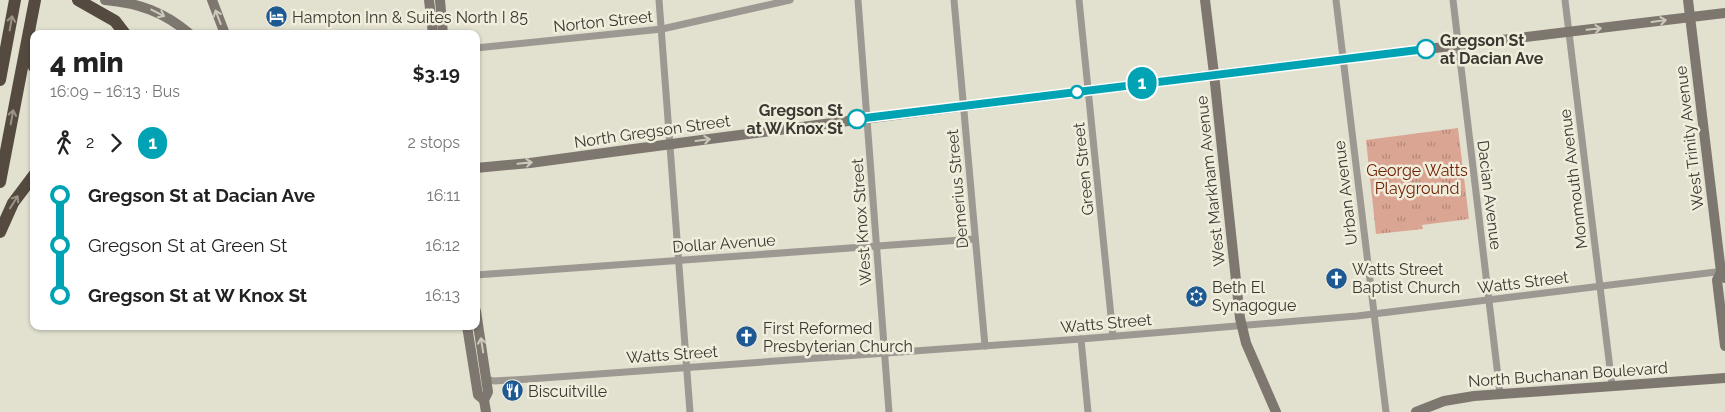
<!DOCTYPE html>
<meta charset="utf-8">
<style>
:root{--surface:#fff;--page:#f2f2f2;--text:#222;--muted:#767676}
body{margin:0;font-family:Raleway,sans-serif;background:var(--page);color:var(--text);height:100vh;display:flex;flex-direction:column;font-size:19px;white-space:nowrap}
*{box-sizing:border-box;margin:0}
p{font-size:16px;color:var(--muted)}
.icon{flex:none;width:28px;height:28px;fill:none;stroke:currentColor;stroke-width:2;stroke-linecap:round;stroke-linejoin:round}
.map{position:relative;flex:1;overflow:hidden}
.sheet{position:absolute;left:30px;top:30px;width:450px;height:300px;display:flex;flex-direction:column;background:var(--surface);border-radius:10px;box-shadow:0 1px 4px #0004}
.sheet>*{flex:none}
.badge{padding:0 10px;border-radius:16px;font-size:18px;line-height:32px}
.map>.badge{position:absolute;translate:-50% -50%;box-shadow:0 0 0 2px #fff}
.legs{display:flex;align-items:center;gap:8px;height:55px;padding:0 20px;font-size:16px}
.legs p{margin-inline-start:auto}
.headline{display:flex;align-items:center;justify-content:space-between;height:85px;padding:0 20px}
h1{font-size:28px;font-weight:800;line-height:38px}
ul{padding:0 20px;list-style:none}
li{display:flex;align-items:center;gap:18px;height:50px;font-size:19px}
li i{display:grid;place-items:center;width:8px;height:100%;margin:0 6px;background:currentColor}
li i::after{content:'';width:12px;height:12px;margin:-6px;border:4px solid;border-radius:50%;background:var(--surface)}
li p{margin-inline-start:auto}
li:first-child i{background:linear-gradient(#0000 50%,currentColor 0)}
li:last-child i{background:linear-gradient(currentColor 50%,#0000 0)}
.map>svg:first-child{display:block}
.grass{fill:url(#grass-tufts)}
.lines{fill:none;stroke-linecap:round;stroke-linejoin:round}
.street{stroke:#9e9893;stroke-width:7}
.secondary{stroke:#7e776f;stroke-width:10}
.highway{stroke:#554a3f;stroke-width:12}
.oneway{stroke:#cecabb}
.oneway2{stroke:#9b9386}
.line-1-casing{stroke:#fff;stroke-width:11}
.line-1{stroke:#00a3b4;stroke-width:8}
.stop-1-dot{fill:#fff;stroke:#00a3b4;stroke-width:2.5}
.labels{text-anchor:middle;stroke-width:5;stroke-linejoin:round;paint-order:stroke}
.poi-label{font-size:16px;fill:#393832;stroke:#f0eddc;text-anchor:start}
.street-label{font-size:16px;fill:#393832;stroke:#f0eddc}
.stop-label{font-size:16px;font-weight:bold;fill:#393832;stroke:#f0eddc;text-anchor:start}
.park-label{font-size:16px;fill:#6f2103;stroke:#f0eddc}
</style>
<div class="map">
<svg width="1725" height="412" viewBox="0 0 1725 412">
<defs>
<pattern id="grass-tufts" width="24" height="20" patternUnits="userSpaceOnUse" patternTransform="scale(1.25)"><rect width="24" height="20" fill="#dba593"/><path d="M3 7l-1-3M5 7V3M7 7l1-3M15 17l-1-3M17 17v-4M19 17l1-3" fill="none" stroke="#b38779"/></pattern>
</defs>
<rect width="100%" height="100%" fill="#e2e0cf"/>
<!-- grass -->
<path class="grass" d="M 1458,128 L 1469,219 L 1422,225 L 1423,229 L 1376,234 L 1366,140 Z"/>
<g class="lines">
<!-- street -->
<g class="street">
<path d="M 659,0 L 690,412"/>
<path d="M 858,0 L 889,412"/>
<path d="M 954,0 L 985,346"/>
<path d="M 1079,0 L 1113,336"/>
<path d="M 1336,0 L 1386,412"/>
<path d="M 1453,0 L 1500,393"/>
<path d="M 1565,0 L 1612,385"/>
<path d="M 476,48 L 662,29 L 790,0"/>
<path d="M 476,275 L 975,239"/>
<path d="M 1081,339 L 1088,412"/>
<path d="M 487,379 L 494,381 L 529,379 L 1081,339 L 1357,316 L 1724,271"/>
</g>
<!-- secondary -->
<g class="secondary">
<path d="M 105,0 C 139,3 164,12 190,34"/>
<path d="M 212,0 L 225,34"/>
<path d="M 429,0 L 433,34"/>
<path d="M 440,0 L 443,34"/>
<path d="M 1205,0 L 1214,74 L 1240,318 L 1246,343 L 1276,412"/>
<path d="M 1688,0 L 1721,272 L 1725,278"/>
<path d="M 476,168 L 530,163 C 928,109 1326,61 1725,13"/>
<path d="M 1721,272 L 1717,280 L 1725,346"/>
<path d="M 476,311 L 488,392 L 484,400 L 486,412"/>
<path d="M 467,326 L 478,395 L 484,400"/>
<path d="M 1416,412 L 1444,401 L 1474,396 L 1725,378"/>
</g>
<!-- highway -->
<g class="highway">
<path d="M 78,0 L 115,21 L 125,34"/>
<path d="M 32,42 L 31,52 L 34,67"/>
<path d="M 0,80 L 15,0"/>
<path d="M 0,182 L 35,0"/>
<path d="M 0,232 L 13,203 L 34,175"/>
</g>
</g>
<!-- one-way arrows -->
<defs><path id="oneway-shaft" d="M-6 0H5M1.5-3L5.5 0L1.5 3" fill="none" stroke-width="1.6" stroke-linecap="round" stroke-linejoin="round" transform="scale(1.25)"/></defs>
<g class="oneway">
<use href="#oneway-shaft" transform="translate(158 13) rotate(27)"/>
<use href="#oneway-shaft" transform="translate(218 17) rotate(-111)"/>
<use href="#oneway-shaft" transform="translate(1659 21) rotate(-8)"/>
<use href="#oneway-shaft" transform="translate(1594 29) rotate(-6)"/>
<use href="#oneway-shaft" transform="translate(703 140) rotate(-8)"/>
<use href="#oneway-shaft" transform="translate(525 163) rotate(-6)"/>
<use href="#oneway-shaft" transform="translate(482 345) rotate(-99)"/>
</g>
<g class="oneway2">
<use href="#oneway-shaft" transform="translate(11 23) rotate(-80)"/>
<use href="#oneway-shaft" transform="translate(12 117) rotate(-80)"/>
<use href="#oneway-shaft" transform="translate(14 202) rotate(-58)"/>
</g>
<g class="lines">
<defs>
<path id="line-1" d="M 857,119 L 1426,49"/>
</defs>
<!-- line-1 casing -->
<use href="#line-1" class="line-1-casing"/>
<!-- line-1 -->
<use href="#line-1" class="line-1"/>
</g>
<!-- icons -->
<defs>
<symbol id="hotel-disc" viewBox="-11 -11 22 22"><circle r="9.5" fill="#1e5a91" stroke="#f0eddc"/><path d="M-6-4.5h1.5V1H6V5H4.5V3h-9V5H-6ZM-4 0a1.8 1.8 0 1 1 3.6 0ZM.5 0V-2.5h3Q6-2.5 6 0Z" fill="#fff"/></symbol>
<symbol id="church-disc" viewBox="-11 -11 22 22"><circle r="9.5" fill="#1e5a91" stroke="#f0eddc"/><path d="M-1.2-6h2.4v3.5h3.3v2.4h-3.3V6h-2.4V-.1h-3.3v-2.4h3.3Z" fill="#fff"/></symbol>
<symbol id="synagogue-disc" viewBox="-11 -11 22 22"><circle r="9.5" fill="#1e5a91" stroke="#f0eddc"/><path d="M0-6.5L5.6 3.2H-5.6ZM0 6.5L5.6-3.2H-5.6Z" fill="#fff"/></symbol>
<symbol id="restaurant-disc" viewBox="-11 -11 22 22"><circle r="9.5" fill="#1e5a91" stroke="#f0eddc"/><path d="M-5-6h1v4h1v-4h1v4h1v-4h1v5L-1.5 .5V6h-2V.5L-5-1ZM5-6V6H3V1.5H1.5Q1.5-4 5-6Z" fill="#fff"/></symbol>
</defs>
<g fill-rule="evenodd">
<use href="#hotel-disc" x="264" y="4" width="25" height="25"/>
<use href="#church-disc" x="1324" y="266" width="25" height="25"/>
<use href="#synagogue-disc" x="1184" y="284" width="25" height="25"/>
<use href="#church-disc" x="734" y="324" width="25" height="25"/>
<use href="#restaurant-disc" x="500" y="378" width="25" height="25"/>
</g>
<!-- markers -->
<g class="stop-1-dot">
<circle cx="1426" cy="49" r="9"/>
<circle cx="1077" cy="92" r="6"/>
<circle cx="857" cy="119" r="9"/>
</g>
<g class="labels">
<!-- poi labels -->
<g class="poi-label">
<text x="292" y="23">Hampton Inn &amp; Suites North I 85</text>
<text x="1352" y="275">Watts Street<tspan x="1352" dy="18">Baptist Church</tspan></text>
<text x="1212" y="293">Beth El<tspan x="1212" dy="18">Synagogue</tspan></text>
<text x="763" y="334">First Reformed<tspan x="763" dy="18">Presbyterian Church</tspan></text>
<text x="528" y="397">Biscuitville</text>
</g>
<!-- street labels -->
<g class="street-label">
<text transform="translate(603 21) rotate(-6)" y="6">Norton Street</text>
<text transform="translate(652 131) rotate(-8)" y="6">North Gregson Street</text>
<text transform="translate(1689 138) rotate(-97)" y="6">West Trinity Avenue</text>
<text transform="translate(1083 169) rotate(-96)" y="6">Green Street</text>
<text transform="translate(1573 179) rotate(-97)" y="6">Monmouth Avenue</text>
<text transform="translate(1210 181) rotate(-96)" y="6">West Markham Avenue</text>
<text transform="translate(957 189) rotate(-95)" y="6">Demerius Street</text>
<text transform="translate(1345 193) rotate(-97)" y="6">Urban Avenue</text>
<text transform="translate(1490 195) rotate(83)" y="6">Dacian Avenue</text>
<text transform="translate(861 222) rotate(-94)" y="6">West Knox Street</text>
<text transform="translate(724 243) rotate(-4)" y="6">Dollar Avenue</text>
<text transform="translate(1523 282) rotate(-7)" y="6">Watts Street</text>
<text transform="translate(1106 323) rotate(-5)" y="6">Watts Street</text>
<text transform="translate(672 354) rotate(-4)" y="6">Watts Street</text>
<text transform="translate(1568 374) rotate(-4)" y="6">North Buchanan Boulevard</text>
</g>
<!-- stop labels -->
<g class="stop-label">
<text x="1440" y="46">Gregson St<tspan x="1440" dy="18">at Dacian Ave</tspan></text>
<text x="843" y="116" text-anchor="end">Gregson St<tspan x="843" dy="18">at W Knox St</tspan></text>
</g>
<!-- park labels -->
<g class="park-label">
<text x="1417" y="176">George Watts<tspan x="1417" dy="18">Playground</tspan></text>
</g>
</g>
</svg>
<b class="badge" style="left:1142px;top:83px;background:#00a3b4;color:#fff">1</b>
<section class="sheet">
<div class="headline"><div><h1>4 min</h1><p>16:09 – 16:13 · Bus</p></div><b>$3.19</b></div>
<div class="legs"><svg class="icon" aria-label="walk" viewBox="0 0 24 24"><circle cx="13" cy="4" r="2"/><path d="M13 8l-2 6 4 7M11 14l-3 7M7 12l3-4h3l4 4"/></svg>2<svg class="icon" aria-label="forward" viewBox="0 0 24 24"><path d="M9 5l7 7-7 7"/></svg><b class="badge" style="background:#00a3b4;color:#fff">1</b><p>2 stops</p></div>
<ul>
<li><i style="color:#00a3b4"></i><b>Gregson St at Dacian Ave</b><p>16:11</p></li>
<li><i style="color:#00a3b4"></i><span>Gregson St at Green St</span><p>16:12</p></li>
<li><i style="color:#00a3b4"></i><b>Gregson St at W Knox St</b><p>16:13</p></li>
</ul>
</section>
</div>
